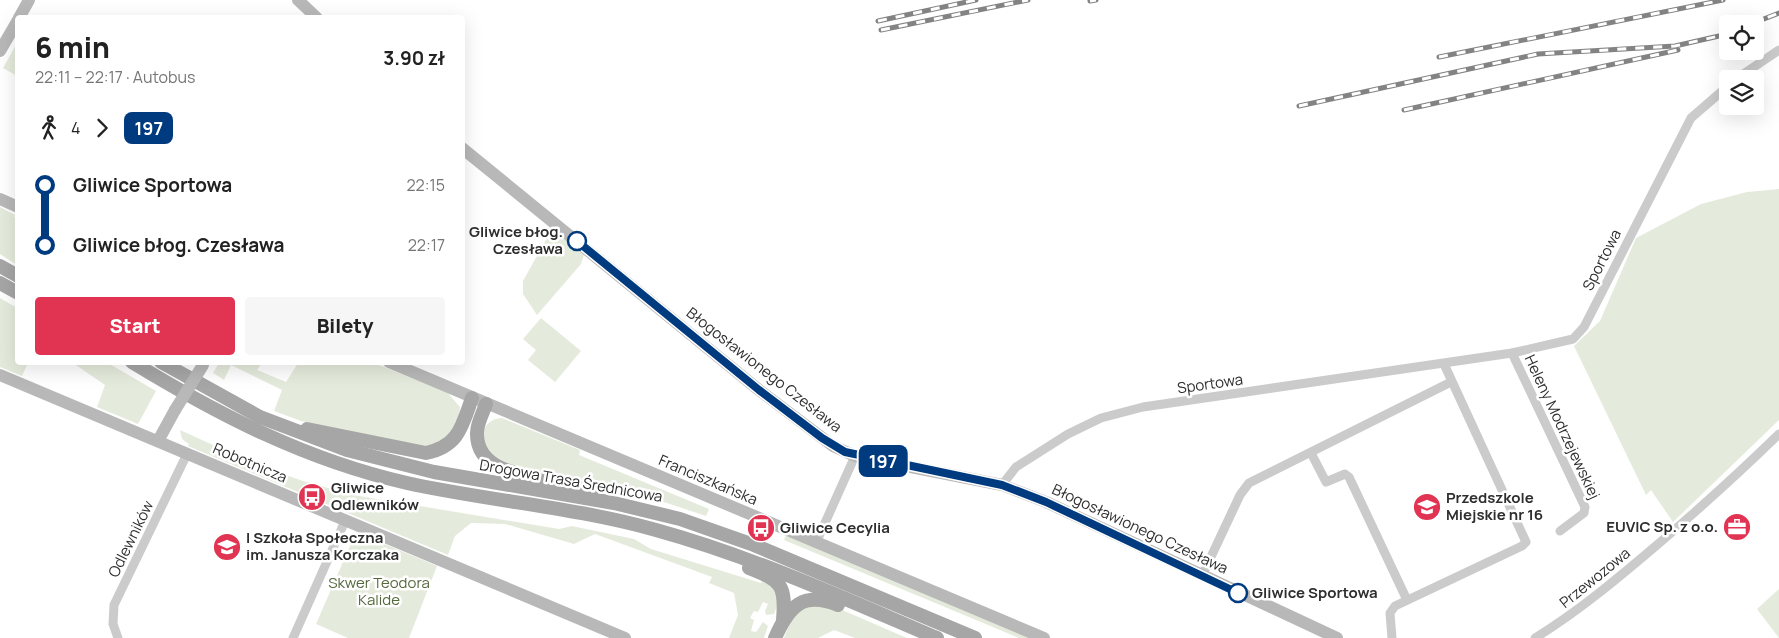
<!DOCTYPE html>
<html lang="pl">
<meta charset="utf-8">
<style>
:root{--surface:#fff;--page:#f6f6f6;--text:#222;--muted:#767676;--accent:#e03452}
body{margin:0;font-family:Manrope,sans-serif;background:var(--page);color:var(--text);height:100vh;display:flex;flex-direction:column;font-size:19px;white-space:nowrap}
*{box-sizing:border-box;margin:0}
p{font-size:16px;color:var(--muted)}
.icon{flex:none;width:28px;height:28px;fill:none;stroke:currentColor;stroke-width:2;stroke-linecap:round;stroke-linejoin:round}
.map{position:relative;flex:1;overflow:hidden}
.sheet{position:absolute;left:15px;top:15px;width:450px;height:350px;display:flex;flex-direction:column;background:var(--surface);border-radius:5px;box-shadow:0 5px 20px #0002}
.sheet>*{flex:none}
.badge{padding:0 10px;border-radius:8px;font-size:18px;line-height:32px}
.buttons{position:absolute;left:1719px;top:15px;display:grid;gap:10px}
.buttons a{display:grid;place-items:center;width:45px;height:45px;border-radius:5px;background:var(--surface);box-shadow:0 5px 20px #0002;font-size:25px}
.map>.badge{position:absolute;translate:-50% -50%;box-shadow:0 0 0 2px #fff}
.legs{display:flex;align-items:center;gap:8px;height:55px;padding:0 20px;font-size:16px}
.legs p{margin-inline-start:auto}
.summary{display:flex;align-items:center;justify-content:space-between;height:85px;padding:0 20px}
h1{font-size:28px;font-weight:800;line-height:38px}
.button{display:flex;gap:10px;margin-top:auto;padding:10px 20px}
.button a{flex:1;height:58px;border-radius:5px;background:var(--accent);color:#fff;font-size:20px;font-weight:800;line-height:58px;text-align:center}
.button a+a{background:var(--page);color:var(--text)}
ul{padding:0 20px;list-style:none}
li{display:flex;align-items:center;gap:18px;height:60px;font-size:19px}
li i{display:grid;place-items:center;width:8px;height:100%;margin:0 6px;background:currentColor}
li i::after{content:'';width:12px;height:12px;margin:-6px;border:4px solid;border-radius:50%;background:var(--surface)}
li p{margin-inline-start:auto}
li:first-child i{background:linear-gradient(#0000 50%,currentColor 0)}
li:last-child i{background:linear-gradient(currentColor 50%,#0000 0)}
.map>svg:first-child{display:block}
.green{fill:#e5ebdc}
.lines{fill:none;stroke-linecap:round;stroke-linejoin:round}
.street{stroke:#cbcbcb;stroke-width:9}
.secondary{stroke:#b8b8b8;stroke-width:12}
.primary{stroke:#a6a6a6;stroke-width:14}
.rail-casing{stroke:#838383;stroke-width:5}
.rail{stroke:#fff;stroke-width:3;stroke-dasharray:9;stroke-linecap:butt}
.secondary-bridge{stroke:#b8b8b8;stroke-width:12}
.line-1-casing{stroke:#fff;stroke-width:11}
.line-1{stroke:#003b80;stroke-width:8}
.stop-1-dot{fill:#fff;stroke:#003b80;stroke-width:2.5}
.labels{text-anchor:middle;stroke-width:5;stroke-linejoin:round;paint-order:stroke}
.stop-label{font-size:15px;font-weight:bold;fill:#2e2e2e;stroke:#fff;text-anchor:end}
.street-label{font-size:15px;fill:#2e2e2e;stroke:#fff}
.poi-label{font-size:15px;font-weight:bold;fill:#2e2e2e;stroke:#fff;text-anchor:start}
.park-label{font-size:15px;fill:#55683c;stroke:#fff}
</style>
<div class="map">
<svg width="1779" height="638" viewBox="0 0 1779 638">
<rect width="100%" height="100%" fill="#fff"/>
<!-- green -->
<g class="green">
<path d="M 17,43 L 17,76 L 3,68 Z"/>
<path d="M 1779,189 L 1779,420 L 1673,522 L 1651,490 L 1646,495 L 1574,346 L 1600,321 L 1636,238 L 1701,204 L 1747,192 Z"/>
<path d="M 0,207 L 15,215 L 14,217 L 17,219 L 17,265 L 0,254 Z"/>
<path d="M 552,229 L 584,255 L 581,264 L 537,315 L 523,294 L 523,281 Z"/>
<path d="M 0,298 L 17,308 L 18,362 L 28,363 L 22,376 L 0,367 Z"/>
<path d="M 541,318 L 581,351 L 555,382 L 528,360 L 536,350 L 523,339 Z"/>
<path d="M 73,363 L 108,363 L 156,391 L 138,424 L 97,407 L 105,385 Z"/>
<path d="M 219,363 L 262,363 L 257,370 L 286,382 L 298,363 L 374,363 L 447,392 L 460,407 C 459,428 450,437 434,449 L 301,421 L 274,411 L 282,390 L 231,365 L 224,380 L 213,373 Z"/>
<path d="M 502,418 L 580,450 L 579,455 L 709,509 L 706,516 L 658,500 L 500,463 L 489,456 L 482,433 C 487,423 491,419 502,418 Z"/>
<path d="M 180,430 L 255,464 L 303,481 L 353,495 L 559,529 L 572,526 L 634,539 L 651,549 L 761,583 L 764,578 L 777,588 L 778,603 L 774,614 L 766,615 L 765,611 L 768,604 L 763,602 L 758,612 L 754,611 L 750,618 L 754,620 L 751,631 L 756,632 L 763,622 L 768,626 L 764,638 L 729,638 L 738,615 L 734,593 L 709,583 L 712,577 L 595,534 L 574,544 L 505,524 L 471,523 L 455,536 L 448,555 L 188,446 L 189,444 L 182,439 Z"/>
<path d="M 356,532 L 437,566 L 409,638 L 348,638 L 316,624 Z"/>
<path d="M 786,535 L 1034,638 L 1019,638 L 784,540 Z"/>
<path d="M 1779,589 L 1779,638 L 1757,609 Z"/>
<path d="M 815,605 L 833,606 L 907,638 L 855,638 L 834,630 L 818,638 L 784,638 C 792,619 793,609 815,605 Z"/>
</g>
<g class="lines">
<!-- street -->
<g class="street">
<path d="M 1736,79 L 1779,50"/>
<path d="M 1512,353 L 1585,507 L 1584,513 L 1560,531"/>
<path d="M 1311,453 L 1326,482 L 1345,474 L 1349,477 L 1407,600"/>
<path d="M 1002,485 L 1016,467 L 1068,434 L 1101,418 L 1143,407 L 1512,353 L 1573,339 L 1584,327 L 1691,118 L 1728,86"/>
<path d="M 816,543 L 855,456"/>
<path d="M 1202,576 L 1240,495 L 1249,483 L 1451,382"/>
<path d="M 118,638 L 113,624 L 114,605 L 187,454"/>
<path d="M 293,638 L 345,521"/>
<path d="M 1392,638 L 1390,613 L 1395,606 L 1522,546 L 1526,542 L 1444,364"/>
<path d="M 1535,638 C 1579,611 1618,578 1657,545 C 1699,509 1739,473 1779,434"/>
</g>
<!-- secondary -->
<g class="secondary">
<path d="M 298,0 L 317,18"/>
<path d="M 19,18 L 29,0"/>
<path d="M 0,51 L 18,20"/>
<path d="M 462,148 L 759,390 L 833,446 L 855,456 L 1002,485 L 1046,502 L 1337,638"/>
<path d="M 0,199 L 18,207"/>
<path d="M 389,362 L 1044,638"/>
<path d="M 0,375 L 625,638"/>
<path d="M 158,441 L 175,410"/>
</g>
<!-- primary -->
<g class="primary">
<path d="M 0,266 L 18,276"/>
<path d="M 0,283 L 18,293"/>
<path d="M 132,362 C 219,415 306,460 407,483 C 489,501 574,507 656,530 C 754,557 845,599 937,638"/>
<path d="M 161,362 L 260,417 L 347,450 L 434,472 L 614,503 L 680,519 L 754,545 L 975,638"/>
<path d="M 486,404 C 483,413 477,423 477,433 C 476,478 542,476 573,486 C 579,487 585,490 591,493"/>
<path d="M 307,429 L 426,453 C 459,446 462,426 472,398"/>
<path d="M 749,568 C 782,581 786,585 783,620"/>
<path d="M 775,638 C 789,606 803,591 838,605"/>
</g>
<defs>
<g id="rail">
<path d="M 1090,1 L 1096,0"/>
<path d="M 878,21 L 976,0"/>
<path d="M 1751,24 L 1779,13"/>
<path d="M 881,30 L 1028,0"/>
<path d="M 1439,57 L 1723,0"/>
<path d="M 1299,106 L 1538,54 L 1675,46 L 1719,36"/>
<path d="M 1404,110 L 1678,50"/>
</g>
</defs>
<!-- rail casing -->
<use href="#rail" class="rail-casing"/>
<!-- rail -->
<use href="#rail" class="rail"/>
<!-- secondary-bridge -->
<path class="secondary-bridge" d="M 175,410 L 203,365"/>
</g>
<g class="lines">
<defs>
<path id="line-1" d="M 577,241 L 759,390 L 822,438 L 845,452 L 1002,485 L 1046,502 L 1238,593"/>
</defs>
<!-- line-1 casing -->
<use href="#line-1" class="line-1-casing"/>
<!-- line-1 -->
<use href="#line-1" class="line-1"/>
</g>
<!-- icons -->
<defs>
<symbol id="bus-disc" viewBox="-11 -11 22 22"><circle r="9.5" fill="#e03452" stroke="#fff"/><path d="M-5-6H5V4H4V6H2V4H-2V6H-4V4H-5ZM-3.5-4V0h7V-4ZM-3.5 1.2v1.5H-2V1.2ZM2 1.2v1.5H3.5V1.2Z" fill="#fff"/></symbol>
<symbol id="school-disc" viewBox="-11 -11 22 22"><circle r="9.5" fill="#e03452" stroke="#fff"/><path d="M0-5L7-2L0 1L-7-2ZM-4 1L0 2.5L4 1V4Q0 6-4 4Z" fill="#fff"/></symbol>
<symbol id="office-disc" viewBox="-11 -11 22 22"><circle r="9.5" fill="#e03452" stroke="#fff"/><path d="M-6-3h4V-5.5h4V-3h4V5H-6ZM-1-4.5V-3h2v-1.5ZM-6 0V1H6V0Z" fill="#fff"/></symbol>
</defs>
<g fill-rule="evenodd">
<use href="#bus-disc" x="296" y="481" width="32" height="32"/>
<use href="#school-disc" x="1411" y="491" width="32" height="32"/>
<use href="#office-disc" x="1721" y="511" width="32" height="32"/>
<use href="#bus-disc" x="745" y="512" width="32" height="32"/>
<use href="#school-disc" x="211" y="531" width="32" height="32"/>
</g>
<!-- markers -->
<g class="stop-1-dot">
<circle cx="577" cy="241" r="9"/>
<circle cx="1238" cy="593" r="9"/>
</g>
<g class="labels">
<!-- stop labels -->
<g class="stop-label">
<text x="563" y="237">Gliwice błog.<tspan x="563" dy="17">Czesława</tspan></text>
<text x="1252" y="598" text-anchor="start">Gliwice Sportowa</text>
</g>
<!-- street labels -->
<g class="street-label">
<text transform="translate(1602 260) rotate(-63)" y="5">Sportowa</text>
<text transform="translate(764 370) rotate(38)" y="5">Błogosławionego Czesława</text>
<text transform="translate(1210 384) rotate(-8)" y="5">Sportowa</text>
<text transform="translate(1562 427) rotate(65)" y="5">Heleny Modrzejewskiej</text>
<text transform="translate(250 463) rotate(23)" y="5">Robotnicza</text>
<text transform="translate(708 480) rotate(23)" y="5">Franciszkańska</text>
<text transform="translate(571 481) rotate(10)" y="5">Drogowa Trasa Średnicowa</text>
<text transform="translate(1140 529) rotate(25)" y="5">Błogosławionego Czesława</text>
<text transform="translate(131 539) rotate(-64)" y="5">Odlewników</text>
<text transform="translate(1595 578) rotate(-39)" y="5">Przewozowa</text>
</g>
<!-- poi labels -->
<g class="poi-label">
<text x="331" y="493">Gliwice<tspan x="331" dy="17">Odlewników</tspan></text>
<text x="1446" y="503">Przedszkole<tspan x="1446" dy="17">Miejskie nr 16</tspan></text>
<text x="1718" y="532" text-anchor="end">EUVIC Sp. z o.o.</text>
<text x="780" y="533">Gliwice Cecylia</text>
<text x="246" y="543">I Szkoła Społeczna<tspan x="246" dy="17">im. Janusza Korczaka</tspan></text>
</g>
<!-- park labels -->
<g class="park-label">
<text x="379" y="588">Skwer Teodora<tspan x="379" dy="17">Kalide</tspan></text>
</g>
</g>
</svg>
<div class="buttons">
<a><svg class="icon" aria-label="locate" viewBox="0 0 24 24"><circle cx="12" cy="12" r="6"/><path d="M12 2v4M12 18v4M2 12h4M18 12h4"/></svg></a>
<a><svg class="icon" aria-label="layers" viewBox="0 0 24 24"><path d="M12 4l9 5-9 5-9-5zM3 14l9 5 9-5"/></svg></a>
</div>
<b class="badge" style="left:883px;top:461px;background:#003b80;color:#fff">197</b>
<section class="sheet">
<div class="summary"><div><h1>6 min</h1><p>22:11 – 22:17 · Autobus</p></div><b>3.90 zł</b></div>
<div class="legs"><svg class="icon" aria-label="walk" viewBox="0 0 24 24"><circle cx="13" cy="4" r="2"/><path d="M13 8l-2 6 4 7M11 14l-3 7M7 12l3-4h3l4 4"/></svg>4<svg class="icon" aria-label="forward" viewBox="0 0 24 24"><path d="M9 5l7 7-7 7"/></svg><b class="badge" style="background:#003b80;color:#fff">197</b></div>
<ul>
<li><i style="color:#003b80"></i><b>Gliwice Sportowa</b><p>22:15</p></li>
<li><i style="color:#003b80"></i><b>Gliwice błog. Czesława</b><p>22:17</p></li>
</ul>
<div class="button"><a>Start</a><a>Bilety</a></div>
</section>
</div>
